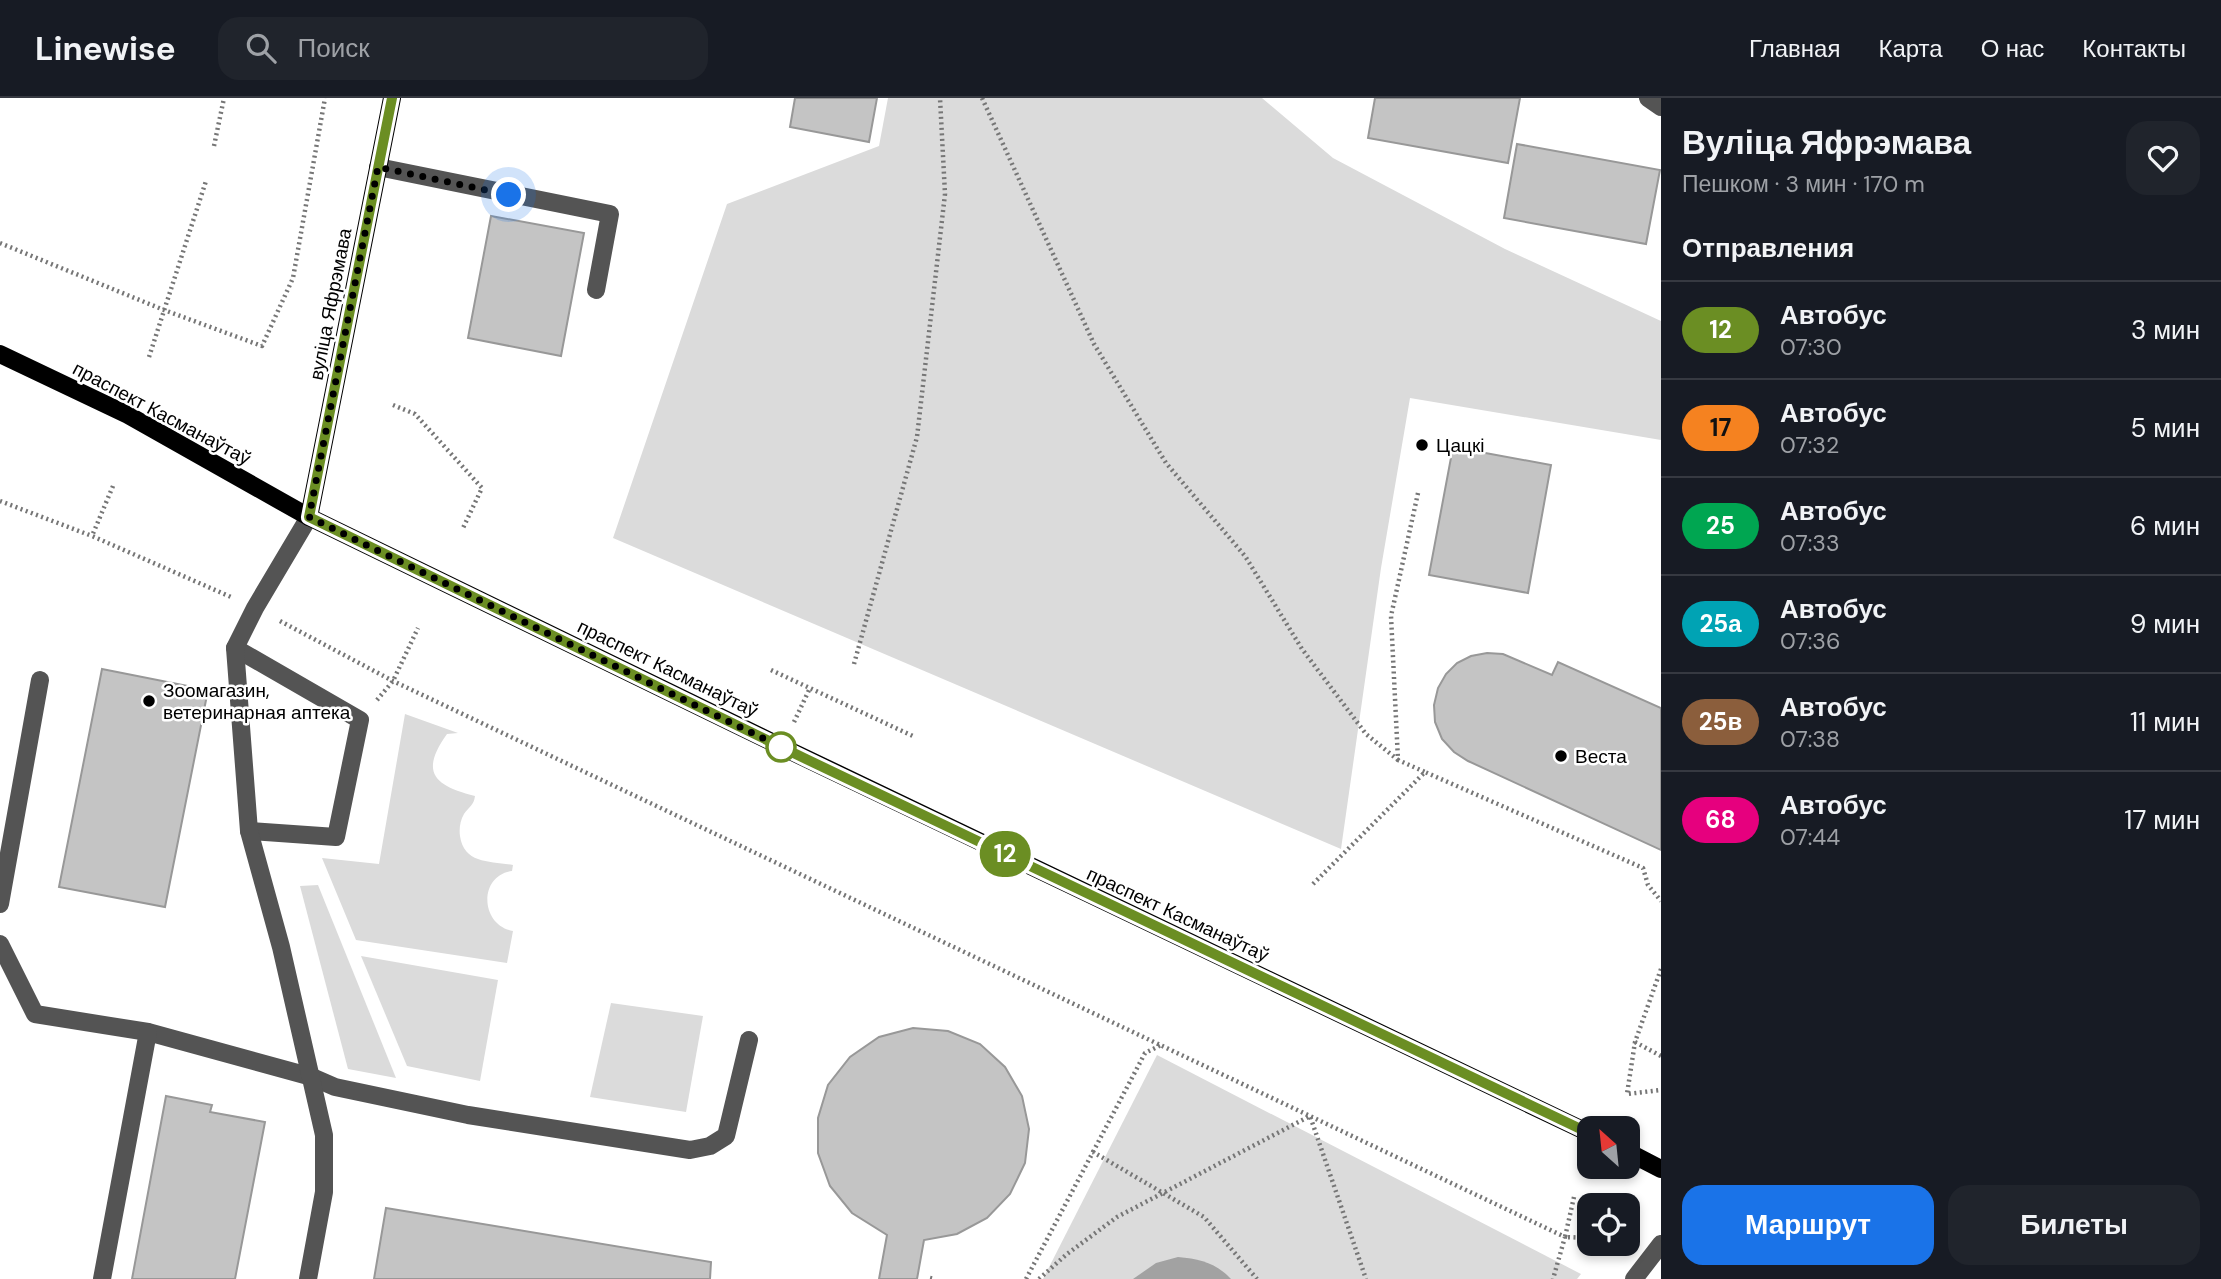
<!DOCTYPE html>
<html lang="ru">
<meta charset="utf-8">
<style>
:root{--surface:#171b24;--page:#20242c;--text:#f1f3f6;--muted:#9ea1a6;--line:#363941;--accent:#1a73e8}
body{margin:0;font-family:"DM Sans",sans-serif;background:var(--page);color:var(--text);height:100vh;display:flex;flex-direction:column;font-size:26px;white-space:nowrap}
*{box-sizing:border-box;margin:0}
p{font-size:23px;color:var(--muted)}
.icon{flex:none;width:38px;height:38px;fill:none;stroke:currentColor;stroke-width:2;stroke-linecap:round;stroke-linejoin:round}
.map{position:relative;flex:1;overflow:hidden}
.panel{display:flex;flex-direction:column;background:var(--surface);width:560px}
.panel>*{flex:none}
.badge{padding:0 14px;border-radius:23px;font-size:24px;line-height:46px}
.needle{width:46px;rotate:333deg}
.tools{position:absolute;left:1577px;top:1018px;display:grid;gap:14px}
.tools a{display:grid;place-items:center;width:63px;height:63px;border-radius:14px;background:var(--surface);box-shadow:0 4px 10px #0003;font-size:35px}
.you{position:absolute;width:35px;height:35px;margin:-18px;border:5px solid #fff;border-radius:50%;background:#1a73e8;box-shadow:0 0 0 10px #1a73e833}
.map>.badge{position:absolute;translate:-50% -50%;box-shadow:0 0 0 4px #fff}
h2{padding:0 21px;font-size:26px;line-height:63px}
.round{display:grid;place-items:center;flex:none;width:74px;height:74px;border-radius:21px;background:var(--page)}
.headline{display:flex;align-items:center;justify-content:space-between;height:119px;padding:0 21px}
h1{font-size:33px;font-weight:800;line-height:52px}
.cta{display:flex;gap:14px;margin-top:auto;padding:14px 21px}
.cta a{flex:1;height:80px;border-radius:21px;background:var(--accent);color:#fff;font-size:28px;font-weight:800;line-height:80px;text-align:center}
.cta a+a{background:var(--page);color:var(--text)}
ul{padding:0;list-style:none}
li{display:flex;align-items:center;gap:21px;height:98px;padding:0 21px;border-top:2px solid var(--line)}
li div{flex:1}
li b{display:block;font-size:26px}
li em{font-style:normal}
li .badge{min-width:77px;font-weight:700;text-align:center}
header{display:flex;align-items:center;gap:42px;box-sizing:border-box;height:98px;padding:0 35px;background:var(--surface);border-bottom:2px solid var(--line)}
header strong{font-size:33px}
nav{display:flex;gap:38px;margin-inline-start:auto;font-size:24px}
.search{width:490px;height:63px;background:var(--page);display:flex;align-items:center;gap:18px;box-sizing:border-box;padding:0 24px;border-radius:21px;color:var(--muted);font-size:26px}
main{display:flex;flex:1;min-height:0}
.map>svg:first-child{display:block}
.green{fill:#dbdbdb}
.water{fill:#a2a2a2}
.building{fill:#c4c4c4;stroke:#989898;stroke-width:2}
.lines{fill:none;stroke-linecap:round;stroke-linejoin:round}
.path{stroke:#767676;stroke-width:4.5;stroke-dasharray:2 3.5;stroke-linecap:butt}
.minor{stroke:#545454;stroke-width:18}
.major{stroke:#000;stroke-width:18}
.line-casing{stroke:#fff;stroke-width:16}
.line{stroke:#6b8e23;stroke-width:10}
.walk{stroke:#000;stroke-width:7;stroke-dasharray:0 12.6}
.poi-dot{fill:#000;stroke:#fff;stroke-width:2.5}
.stop-dot{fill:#fff;stroke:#6b8e23;stroke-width:3.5}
.labels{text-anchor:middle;stroke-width:5;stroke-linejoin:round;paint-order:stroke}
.street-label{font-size:19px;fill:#000;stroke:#fff}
.poi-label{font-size:19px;fill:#000;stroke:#fff;text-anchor:start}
</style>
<header>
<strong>Linewise</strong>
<div class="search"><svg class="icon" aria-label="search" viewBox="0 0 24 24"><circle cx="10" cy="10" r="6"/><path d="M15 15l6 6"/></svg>Поиск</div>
<nav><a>Главная</a><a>Карта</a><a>О нас</a><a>Контакты</a></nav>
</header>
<main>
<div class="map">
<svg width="1661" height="1181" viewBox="0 0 1661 1181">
<rect width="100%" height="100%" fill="#fff"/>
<!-- green -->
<g class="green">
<path d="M 888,0 L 1262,0 L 1333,60 L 1505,151 L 1661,223 L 1661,342 L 1410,300 L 1381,470 L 1341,751 L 613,440 L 727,106 L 879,48 Z"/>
<path d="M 405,616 L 458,635 L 447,636 C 419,675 435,688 475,698 C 474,707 469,709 464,716 C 460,723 459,731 460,738 C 464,766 490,763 513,767 L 512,773 C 478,778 480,827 513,833 L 507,865 L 356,842 L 322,760 L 379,766 Z"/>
<path d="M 318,787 L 396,980 L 348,971 L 300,788 Z"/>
<path d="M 361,858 L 498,882 L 480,983 L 407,968 Z"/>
<path d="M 611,905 L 703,918 L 686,1014 L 590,999 Z"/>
<path d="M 1157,957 L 1581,1176 L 1577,1181 L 1043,1181 Z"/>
</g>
<!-- water -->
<path class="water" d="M 1178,1159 C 1200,1161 1216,1165 1231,1181 L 1133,1181 L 1156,1165 Z"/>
<!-- building -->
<g class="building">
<path d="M 795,0 L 877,0 L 869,44 L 790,29 Z"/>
<path d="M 1375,0 L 1520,0 L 1508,65 L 1368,40 Z"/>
<path d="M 1517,46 L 1660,72 L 1646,146 L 1504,120 Z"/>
<path d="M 491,118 L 584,135 L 561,258 L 468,240 Z"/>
<path d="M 1453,349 L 1551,367 L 1528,495 L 1429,477 Z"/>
<path d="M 1487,555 L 1503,556 L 1552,577 L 1558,564 L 1661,610 L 1661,752 L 1468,663 L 1454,654 L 1442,641 L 1435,624 L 1434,607 L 1438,590 L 1446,576 L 1457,565 L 1471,558 Z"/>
<path d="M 102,571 L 208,592 L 165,809 L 59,789 Z"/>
<path d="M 913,930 L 948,933 L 980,946 L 1005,969 L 1022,998 L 1029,1031 L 1025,1065 L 1010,1096 L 987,1120 L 957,1136 L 924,1142 L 917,1181 L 879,1181 L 887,1137 L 852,1115 L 830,1088 L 818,1055 L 818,1020 L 828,987 L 850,959 L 879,939 Z"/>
<path d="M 166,998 L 212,1007 L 210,1014 L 265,1024 L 235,1181 L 132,1181 Z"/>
<path d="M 386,1110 L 711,1164 L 710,1181 L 374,1181 Z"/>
</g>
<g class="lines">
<!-- path -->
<g class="path">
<path d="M 982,0 L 1094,246 L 1166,365 L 1245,458 L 1302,551 L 1366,636 L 1398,662"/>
<path d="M 214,48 L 224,0"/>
<path d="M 0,145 L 164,212 L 262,248 L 293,180 L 325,0"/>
<path d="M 149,259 L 206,83"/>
<path d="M 393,307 L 415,316 L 482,390 L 463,430"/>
<path d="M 113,388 L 92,438 L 231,499"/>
<path d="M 1418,395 L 1391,518 L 1398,662 L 1425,674"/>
<path d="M 0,403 L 92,438"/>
<path d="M 280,523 L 393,583 L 1565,1139 L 1553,1181"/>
<path d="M 854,566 L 917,339 L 945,96 L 940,0"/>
<path d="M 771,572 L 915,639"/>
<path d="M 377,602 L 393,583 L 418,530"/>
<path d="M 794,624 L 810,590"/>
<path d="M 1313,786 L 1425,674 L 1643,770 L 1648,787 L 1661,803"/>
<path d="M 1661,871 L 1635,944 L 1627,996 L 1661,992"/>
<path d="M 1635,944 L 1661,958"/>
<path d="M 1093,1054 L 1145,955 L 1161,947"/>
<path d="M 1574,1099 L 1565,1139 L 1588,1140"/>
<path d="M 930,1180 L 934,1181"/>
<path d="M 1026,1181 L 1093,1054 L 1204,1119 L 1257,1181"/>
<path d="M 1039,1181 L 1067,1156 L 1117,1119 L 1310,1018 L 1366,1181"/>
</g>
<!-- minor -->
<g class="minor">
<path d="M 1648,0 L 1661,9"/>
<path d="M 378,69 L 610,116 L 596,192"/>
<path d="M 235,550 L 360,622 L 336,739 L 249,733"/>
<path d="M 0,806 L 40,582"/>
<path d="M 0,846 L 35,916 L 148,934 L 312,979 L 335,989 L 468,1017 L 690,1052 L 710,1048 L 726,1038 L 749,942"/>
<path d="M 102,1181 L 148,934"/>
<path d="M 308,1181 L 324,1094 L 324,1037 L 281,849 L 249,733 L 235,550 L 255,510 L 309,419"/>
<path d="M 1634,1181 L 1661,1146"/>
</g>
<!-- major -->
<g class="major">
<path d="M 0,256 L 128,317 L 309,419 L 782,649 L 1589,1035"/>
<path d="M 309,419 L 392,0"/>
<path d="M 1628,1054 L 1661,1071"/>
</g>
</g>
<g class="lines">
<defs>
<path id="line" d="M 392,0 L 309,419 L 806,661 L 1589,1035"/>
</defs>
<!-- line casing -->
<use href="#line" class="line-casing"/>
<!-- line -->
<use href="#line" class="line"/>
<!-- walk -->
<path class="walk" d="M 509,97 L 378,69 L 309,419 L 781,649"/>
</g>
<!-- markers -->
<g class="poi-dot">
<circle cx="1422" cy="347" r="7"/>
<circle cx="149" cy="603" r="7"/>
<circle cx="1561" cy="658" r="7"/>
</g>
<circle class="stop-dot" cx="781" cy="649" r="14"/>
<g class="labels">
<!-- street labels -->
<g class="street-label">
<text transform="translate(330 206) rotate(-79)" y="7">вуліца Яфрэмава</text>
<text transform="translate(162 315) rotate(28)" y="7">праспект Касманаўтаў</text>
<text transform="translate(668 570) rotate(26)" y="7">праспект Касманаўтаў</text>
<text transform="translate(1178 816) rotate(25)" y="7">праспект Касманаўтаў</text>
</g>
<!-- poi labels -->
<g class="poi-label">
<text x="1436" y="354">Цацкі</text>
<text x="163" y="599">Зоомагазин,<tspan x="163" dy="22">ветеринарная аптека</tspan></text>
<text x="1575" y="665">Веста</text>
</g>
</g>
</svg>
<div class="tools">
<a><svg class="needle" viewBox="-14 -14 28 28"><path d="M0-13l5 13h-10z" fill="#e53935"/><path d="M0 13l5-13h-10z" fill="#9ea1a6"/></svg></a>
<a><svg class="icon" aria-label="locate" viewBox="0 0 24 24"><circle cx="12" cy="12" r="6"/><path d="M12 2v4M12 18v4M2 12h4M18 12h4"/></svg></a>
</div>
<div class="you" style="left:509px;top:97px"></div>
<b class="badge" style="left:1005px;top:756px;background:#6b8e23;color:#fff">12</b>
</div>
<section class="panel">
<div class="headline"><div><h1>Вуліца Яфрэмава</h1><p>Пешком · 3 мин · 170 m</p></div><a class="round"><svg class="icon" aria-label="heart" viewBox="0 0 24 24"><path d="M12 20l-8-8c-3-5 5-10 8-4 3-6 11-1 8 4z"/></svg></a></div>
<h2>Отправления</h2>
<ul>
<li><span class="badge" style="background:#6b8e23;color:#fff">12</span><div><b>Автобус</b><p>07:30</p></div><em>3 мин</em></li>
<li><span class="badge" style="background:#f58220;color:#111">17</span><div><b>Автобус</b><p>07:32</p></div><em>5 мин</em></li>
<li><span class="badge" style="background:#00a651;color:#fff">25</span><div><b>Автобус</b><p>07:33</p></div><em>6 мин</em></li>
<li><span class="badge" style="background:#00a3b4;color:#fff">25а</span><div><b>Автобус</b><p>07:36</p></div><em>9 мин</em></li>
<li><span class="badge" style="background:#8b5e3c;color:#fff">25в</span><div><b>Автобус</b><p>07:38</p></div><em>11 мин</em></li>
<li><span class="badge" style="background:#e6007e;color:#fff">68</span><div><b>Автобус</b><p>07:44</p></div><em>17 мин</em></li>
</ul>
<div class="cta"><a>Маршрут</a><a>Билеты</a></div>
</section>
</main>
